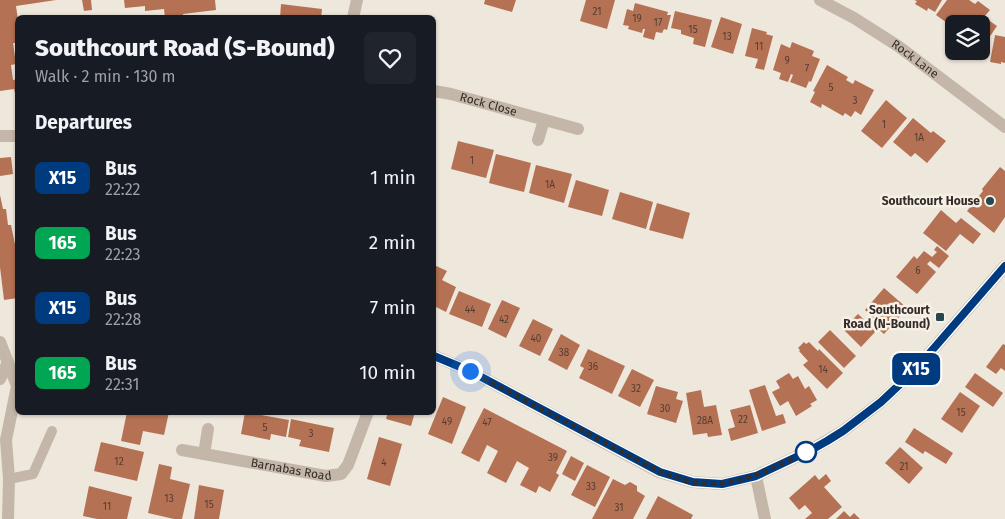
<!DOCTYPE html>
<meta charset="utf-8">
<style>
:root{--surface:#171b24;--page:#20242c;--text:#f1f3f6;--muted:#9ea1a6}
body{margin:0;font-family:"Fira Sans",sans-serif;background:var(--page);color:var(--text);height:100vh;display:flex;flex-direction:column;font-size:19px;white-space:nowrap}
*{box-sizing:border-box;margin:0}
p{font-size:16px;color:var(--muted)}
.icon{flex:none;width:28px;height:28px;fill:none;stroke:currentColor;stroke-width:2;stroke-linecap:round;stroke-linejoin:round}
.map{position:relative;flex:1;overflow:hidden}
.panel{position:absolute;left:15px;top:15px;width:421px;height:400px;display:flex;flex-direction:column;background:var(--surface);border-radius:8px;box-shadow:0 1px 4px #0004}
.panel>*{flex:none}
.badge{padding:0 10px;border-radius:8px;font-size:18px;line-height:32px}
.buttons{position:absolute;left:945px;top:15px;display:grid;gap:10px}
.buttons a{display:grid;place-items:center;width:45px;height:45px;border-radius:8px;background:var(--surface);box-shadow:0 1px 4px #0004;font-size:25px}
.you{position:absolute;width:25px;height:25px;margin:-12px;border:4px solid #fff;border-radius:50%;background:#1a73e8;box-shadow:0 0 0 8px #1a73e833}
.map>.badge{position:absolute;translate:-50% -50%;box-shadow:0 0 0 2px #fff}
h2{padding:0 20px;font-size:19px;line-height:45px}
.round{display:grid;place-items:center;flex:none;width:52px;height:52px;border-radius:8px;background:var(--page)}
.overview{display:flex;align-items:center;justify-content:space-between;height:85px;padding:0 20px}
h1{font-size:24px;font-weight:800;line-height:38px}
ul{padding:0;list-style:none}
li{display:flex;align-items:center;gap:15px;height:65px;padding:0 20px}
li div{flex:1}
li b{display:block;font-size:19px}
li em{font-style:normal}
li .badge{min-width:55px;font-weight:700;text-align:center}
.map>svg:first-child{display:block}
.building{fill:#b57153}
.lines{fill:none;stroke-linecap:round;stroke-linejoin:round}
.service{stroke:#c4b7a9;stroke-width:10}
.minor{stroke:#c4b7a9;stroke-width:12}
.tertiary{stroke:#c4b7a9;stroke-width:12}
.line-casing{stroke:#fff;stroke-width:11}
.line{stroke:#003b80;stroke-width:8}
.walk{stroke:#332c28;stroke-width:5;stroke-dasharray:0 9}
.poi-dot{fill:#23494e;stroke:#f6f0e7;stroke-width:2}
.stop-dot{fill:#fff;stroke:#003b80;stroke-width:2.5}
.labels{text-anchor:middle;stroke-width:5;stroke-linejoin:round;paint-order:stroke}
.number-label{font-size:10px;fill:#543d33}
.street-label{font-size:12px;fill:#332c28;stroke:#f6f0e7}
.poi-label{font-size:12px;font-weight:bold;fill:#332c28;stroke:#f6f0e7;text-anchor:end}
</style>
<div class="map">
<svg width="1005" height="519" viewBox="0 0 1005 519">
<rect width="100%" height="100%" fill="#eee7dc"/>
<!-- building -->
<g class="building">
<path d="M 0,0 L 56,0 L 16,6 L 18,20 L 15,20 L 17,43 L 13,43 L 16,64 L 11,65 L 13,80 L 18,79 L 18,105 L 14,89 L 0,91 Z"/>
<path d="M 82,0 L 91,0 L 92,10 L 84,11 Z"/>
<path d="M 124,0 L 215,0 L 216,10 L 183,14 L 184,18 L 165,18 L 164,9 L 145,11 L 145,6 L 125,8 Z"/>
<path d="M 485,0 L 516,0 L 512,12 L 484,4 Z"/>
<path d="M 586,0 L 615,0 L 607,29 L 580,21 Z"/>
<path d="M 914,0 L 942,0 L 935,12 L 928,8 L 927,11 L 915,4 L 917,1 Z"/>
<path d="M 947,0 L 969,0 L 975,4 L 978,1 L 990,10 L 984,17 L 997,26 L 982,48 L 981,24 L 954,24 L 954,28 L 936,15 Z"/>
<path d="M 635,3 L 668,12 L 667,15 L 671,15 L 667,30 L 664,29 L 662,33 L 656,32 L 654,40 L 643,37 L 645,29 L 643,29 L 642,33 L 628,29 L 629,26 L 623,25 L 627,9 L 633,11 Z"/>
<path d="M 281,4 L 322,9 L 321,18 L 280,18 Z"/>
<path d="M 675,11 L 712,20 L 705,47 L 693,44 L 694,38 L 681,34 L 681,30 L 671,28 Z"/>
<path d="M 721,17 L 742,24 L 733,54 L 711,47 Z"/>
<path d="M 752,28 L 767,32 L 766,34 L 773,36 L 764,70 L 755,68 L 758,59 L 745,56 Z"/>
<path d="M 995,35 L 1005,37 L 1005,63 L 1001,62 L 1001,64 L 990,62 Z"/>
<path d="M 792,42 L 814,51 L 812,56 L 820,59 L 811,82 L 809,81 L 806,88 L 790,82 L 793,75 L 791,74 L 788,82 L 779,79 L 781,73 L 773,70 L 781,44 L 790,48 Z"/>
<path d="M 827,65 L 848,77 L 846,80 L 853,84 L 855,80 L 874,90 L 861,115 L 855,111 L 851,117 L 845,113 L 843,116 L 822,104 L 821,108 L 810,102 L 815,92 L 813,91 Z"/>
<path d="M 886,100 L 907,118 L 882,148 L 861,131 Z"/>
<path d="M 913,118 L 931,133 L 933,131 L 946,141 L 927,163 L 915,153 L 911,157 L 893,142 Z"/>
<path d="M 458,141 L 494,150 L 486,178 L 451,169 Z"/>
<path d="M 496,154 L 531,163 L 524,192 L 489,183 Z"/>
<path d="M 11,157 L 13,174 L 0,176 L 0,158 Z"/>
<path d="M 536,165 L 572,174 L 564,203 L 529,193 Z"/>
<path d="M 1000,167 L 1005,171 L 1005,217 L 994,233 L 967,211 L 983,191 L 982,189 Z"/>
<path d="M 576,180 L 609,190 L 602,216 L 568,207 Z"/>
<path d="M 620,192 L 653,202 L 646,229 L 612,219 Z"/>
<path d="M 0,195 L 3,209 L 6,209 L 8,225 L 11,225 L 18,259 L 18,298 L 4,300 L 0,267 Z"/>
<path d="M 657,203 L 690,213 L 683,239 L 649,230 Z"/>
<path d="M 941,210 L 956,223 L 961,218 L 981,234 L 973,244 L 960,234 L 946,251 L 923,233 Z"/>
<path d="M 937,246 L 949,256 L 939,268 L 930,261 L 927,264 L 936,272 L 917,294 L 896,277 L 914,256 L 917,259 L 924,251 L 932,257 L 937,252 L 934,250 Z"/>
<path d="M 434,265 L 447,271 L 442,280 L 456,287 L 446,312 L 434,306 Z"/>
<path d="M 884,288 L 907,308 L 884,334 L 869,321 L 873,317 L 865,310 Z"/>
<path d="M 459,291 L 491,304 L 482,327 L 449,314 Z"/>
<path d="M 502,300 L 520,308 L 506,338 L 488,329 Z"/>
<path d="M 858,314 L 876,331 L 861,347 L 843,329 Z"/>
<path d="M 533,319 L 553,329 L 540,356 L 519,346 Z"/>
<path d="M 830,330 L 856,356 L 844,368 L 818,342 Z"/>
<path d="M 561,334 L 580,345 L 567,370 L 548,360 Z"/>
<path d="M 804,342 L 806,344 L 809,342 L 818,351 L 819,349 L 843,373 L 827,389 L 803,365 L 808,361 L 799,351 L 800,350 L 798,348 Z"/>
<path d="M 1003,344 L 1005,345 L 1005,371 L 1001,368 L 996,374 L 986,367 Z"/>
<path d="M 588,349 L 625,366 L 612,394 L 579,378 L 584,368 L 580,366 Z"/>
<path d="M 632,369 L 654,380 L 640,407 L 618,396 Z"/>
<path d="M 789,373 L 793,379 L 798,376 L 805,389 L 809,386 L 817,400 L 810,404 L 812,406 L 796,416 L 788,401 L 780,406 L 772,392 L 780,388 L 776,381 Z"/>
<path d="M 975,373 L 1003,393 L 993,407 L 965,387 Z"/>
<path d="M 765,385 L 776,416 L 783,414 L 786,423 L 762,431 L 749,390 Z"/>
<path d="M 656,386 L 678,392 L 676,399 L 683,401 L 676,423 L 647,414 Z"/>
<path d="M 701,390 L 704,407 L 716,405 L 722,435 L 708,437 L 707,433 L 693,435 L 686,393 Z"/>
<path d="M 960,392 L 980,406 L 962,433 L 941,419 Z"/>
<path d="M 443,397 L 466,407 L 452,444 L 428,434 Z"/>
<path d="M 750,405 L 758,433 L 731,441 L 728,429 L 735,427 L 730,410 Z"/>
<path d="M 484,408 L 567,451 L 556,473 L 559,475 L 550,492 L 539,486 L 536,493 L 520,485 L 529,468 L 517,461 L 506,483 L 487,473 L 498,451 L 487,445 L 479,462 L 461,453 Z"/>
<path d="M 127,412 L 169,412 L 164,435 L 143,431 L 140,445 L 121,441 Z"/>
<path d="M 245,412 L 289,420 L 286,437 L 271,434 L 270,440 L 241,434 Z"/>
<path d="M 388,412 L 415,412 L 411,426 L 386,419 Z"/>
<path d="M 291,419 L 334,428 L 329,452 L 299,446 L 301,440 L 288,437 Z"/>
<path d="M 914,428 L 953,453 L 946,464 L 925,451 L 923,454 L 905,442 Z"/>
<path d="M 379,437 L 402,444 L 390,486 L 367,479 Z"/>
<path d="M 101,442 L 144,452 L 137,481 L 94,471 Z"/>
<path d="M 900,447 L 923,468 L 909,484 L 885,463 Z"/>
<path d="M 571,456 L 584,463 L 575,481 L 562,474 Z"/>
<path d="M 159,464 L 172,467 L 170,479 L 190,484 L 182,519 L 174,519 L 148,513 Z"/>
<path d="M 587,465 L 610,477 L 595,507 L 571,495 Z"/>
<path d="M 826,474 L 831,481 L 824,487 L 842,507 L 828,519 L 805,519 L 812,513 L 805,505 L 799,510 L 789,498 L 815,475 L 819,480 Z"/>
<path d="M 613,479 L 625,485 L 630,482 L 637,486 L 637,491 L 645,496 L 633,519 L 592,519 Z"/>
<path d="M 199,485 L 224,490 L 219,519 L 194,519 Z"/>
<path d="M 89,486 L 132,497 L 127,519 L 97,519 L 83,516 Z"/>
<path d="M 658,496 L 693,515 L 691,519 L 646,519 Z"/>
<path d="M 844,511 L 850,517 L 854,513 L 860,519 L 836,519 Z"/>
</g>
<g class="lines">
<!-- service -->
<path class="service" d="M 9,479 L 33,474 L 52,431"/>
<!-- minor -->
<g class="minor">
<path id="s1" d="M 820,0 L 854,18 L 898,46 L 1005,127"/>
<path d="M 353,18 L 357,0"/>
<path id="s2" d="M 434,91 L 451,94 L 578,129"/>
<path d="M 0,136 L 18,136"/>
<path d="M 538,140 L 544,120"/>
<path id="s3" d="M 182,450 L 326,476 L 341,474 L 348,465 L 368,412"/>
<path d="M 204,454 L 208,429"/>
<path d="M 756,476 L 765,519"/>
</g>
<!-- tertiary -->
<g class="tertiary">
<path d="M 0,342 L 17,386 L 6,440 L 9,479 L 8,519"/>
<path d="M 434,356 L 470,371 L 659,472 L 693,482 L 722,484 L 756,476 L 811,450 L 843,431 L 881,402 L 915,370 L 1005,266"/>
<path d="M 0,379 L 8,362"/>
</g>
</g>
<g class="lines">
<defs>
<path id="line" d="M 434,356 L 470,371 L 660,472 L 693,482 L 722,484 L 756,476 L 811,450 L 827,441 L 843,431 L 881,402 L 915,370 L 1005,266"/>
</defs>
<!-- line casing -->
<use href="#line" class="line-casing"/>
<!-- line -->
<use href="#line" class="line"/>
<!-- walk -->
<path class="walk" d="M 470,371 L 660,472 C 670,475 682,480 693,482 C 736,490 774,467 811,450 L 806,452"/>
</g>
<!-- markers -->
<g class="poi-dot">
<circle cx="990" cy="201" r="5"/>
<rect x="935" y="312" width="10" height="10" rx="2.5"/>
</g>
<circle class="stop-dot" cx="806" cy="452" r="10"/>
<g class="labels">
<!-- number labels -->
<g class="number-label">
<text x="597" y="15">21</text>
<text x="637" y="22">19</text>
<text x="658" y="26">17</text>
<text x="693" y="33">15</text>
<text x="727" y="40">13</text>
<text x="759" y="50">11</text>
<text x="787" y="64">9</text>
<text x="807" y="72">7</text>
<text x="831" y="91">5</text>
<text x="855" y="104">3</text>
<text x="884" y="128">1</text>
<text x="919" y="141">1A</text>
<text x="472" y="164">1</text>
<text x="550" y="188">1A</text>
<text x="918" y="274">6</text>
<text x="470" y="313">44</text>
<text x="504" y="323">42</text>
<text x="536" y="342">40</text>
<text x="564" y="356">38</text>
<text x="593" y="370">36</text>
<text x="823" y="373">14</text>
<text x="636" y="392">32</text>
<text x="665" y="412">30</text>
<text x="961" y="416">15</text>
<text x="743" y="423">22</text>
<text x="705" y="424">28A</text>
<text x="447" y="425">49</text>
<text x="487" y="426">47</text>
<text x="265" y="431">5</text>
<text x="311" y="437">3</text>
<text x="553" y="461">39</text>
<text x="119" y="465">12</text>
<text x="384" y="466">4</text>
<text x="904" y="470">21</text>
<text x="591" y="490">33</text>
<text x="169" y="502">13</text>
<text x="209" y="508">15</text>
<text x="107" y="510">11</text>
<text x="619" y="511">31</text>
</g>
<!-- street labels -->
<g class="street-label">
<text dy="4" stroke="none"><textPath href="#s1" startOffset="112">Rock Lane</textPath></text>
<text dy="4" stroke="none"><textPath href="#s2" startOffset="56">Rock Close</textPath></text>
<text dy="4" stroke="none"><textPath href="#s3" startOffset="111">Barnabas Road</textPath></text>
</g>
<!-- poi labels -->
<g class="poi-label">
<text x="980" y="205">Southcourt House</text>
<text x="930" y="314">Southcourt<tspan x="930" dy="14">Road (N-Bound)</tspan></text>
</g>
</g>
</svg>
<div class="buttons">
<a><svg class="icon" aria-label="layers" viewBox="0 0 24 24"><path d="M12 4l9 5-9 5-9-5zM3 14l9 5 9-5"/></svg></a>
</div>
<div class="you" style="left:470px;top:371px"></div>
<b class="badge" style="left:916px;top:369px;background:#003b80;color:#fff">X15</b>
<section class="panel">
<div class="overview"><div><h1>Southcourt Road (S-Bound)</h1><p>Walk · 2 min · 130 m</p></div><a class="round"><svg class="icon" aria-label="heart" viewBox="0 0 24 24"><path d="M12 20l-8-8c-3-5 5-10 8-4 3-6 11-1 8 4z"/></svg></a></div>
<h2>Departures</h2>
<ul>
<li><span class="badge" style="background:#003b80;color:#fff">X15</span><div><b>Bus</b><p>22:22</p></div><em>1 min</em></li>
<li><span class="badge" style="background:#00a651;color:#fff">165</span><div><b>Bus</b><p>22:23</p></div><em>2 min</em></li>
<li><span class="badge" style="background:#003b80;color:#fff">X15</span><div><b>Bus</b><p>22:28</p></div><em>7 min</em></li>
<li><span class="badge" style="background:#00a651;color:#fff">165</span><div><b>Bus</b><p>22:31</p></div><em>10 min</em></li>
</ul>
</section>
</div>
